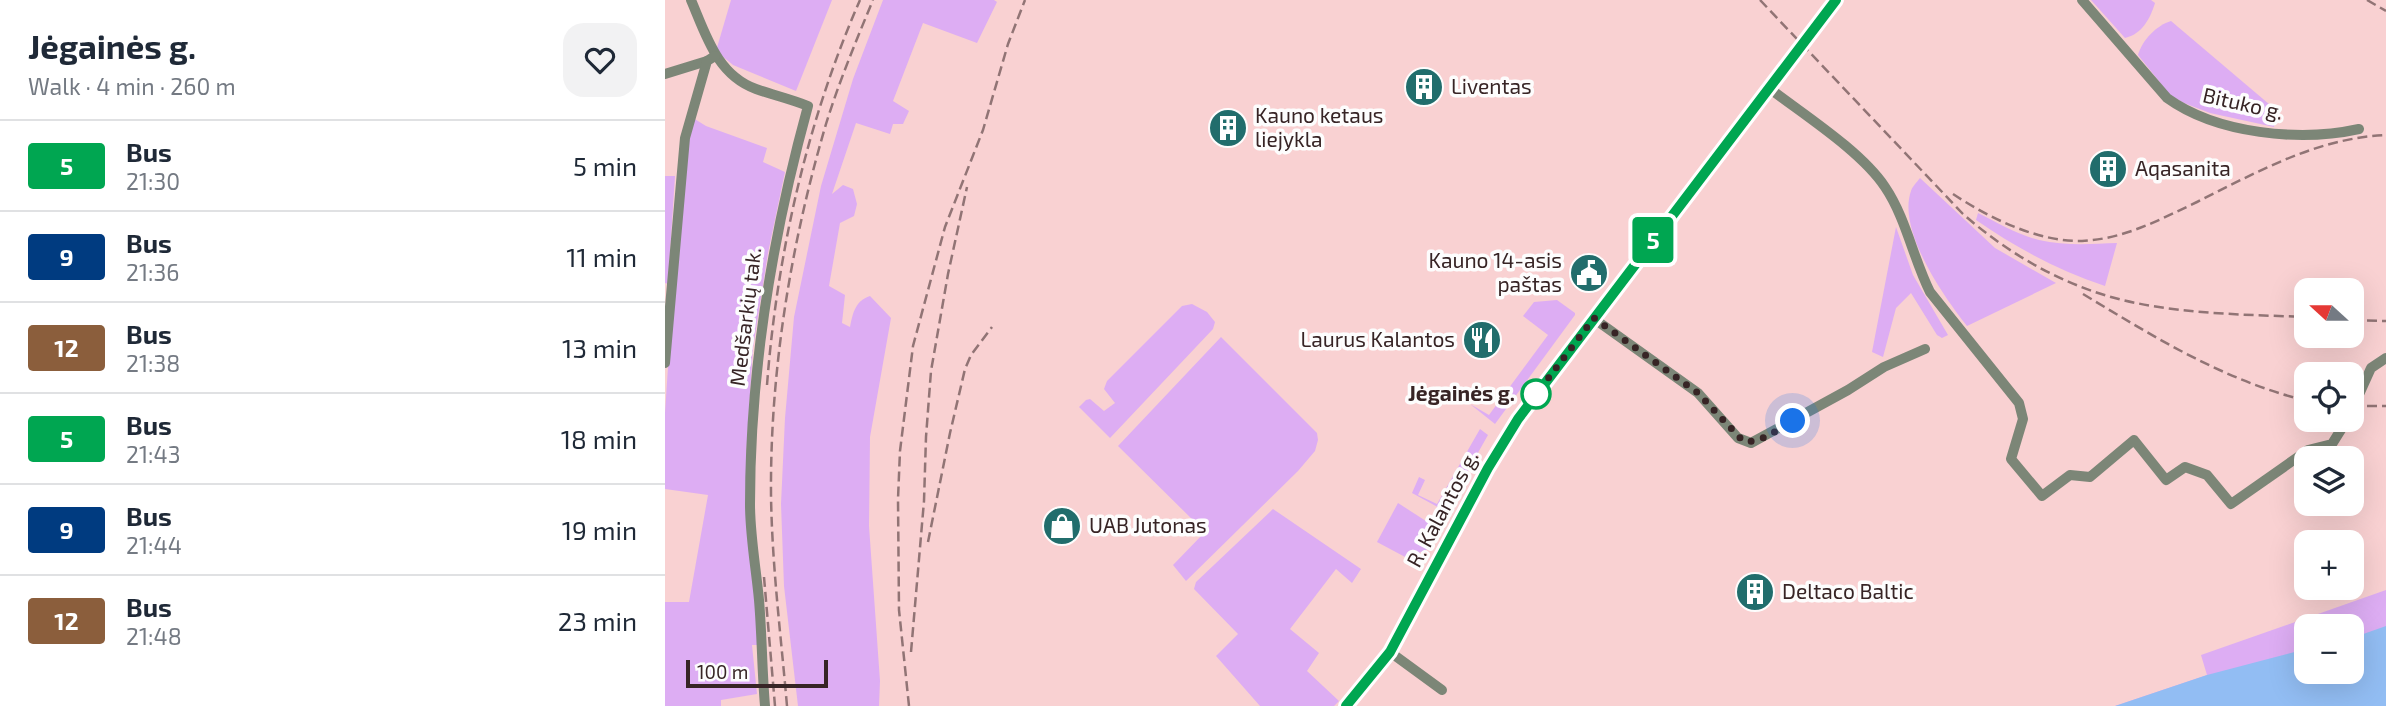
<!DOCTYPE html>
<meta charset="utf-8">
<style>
:root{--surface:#fff;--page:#f2f2f3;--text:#1f2937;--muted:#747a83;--line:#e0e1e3}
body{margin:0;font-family:"Exo 2",sans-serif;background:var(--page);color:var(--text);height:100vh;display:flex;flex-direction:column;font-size:26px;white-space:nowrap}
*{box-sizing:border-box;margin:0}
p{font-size:23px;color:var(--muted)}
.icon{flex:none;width:38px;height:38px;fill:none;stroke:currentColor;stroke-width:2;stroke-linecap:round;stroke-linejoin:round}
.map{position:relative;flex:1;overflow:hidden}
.details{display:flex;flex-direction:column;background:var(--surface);width:665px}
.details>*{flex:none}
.badge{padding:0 14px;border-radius:5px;font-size:24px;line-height:46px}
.needle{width:46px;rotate:291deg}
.fabs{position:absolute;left:1629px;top:278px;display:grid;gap:14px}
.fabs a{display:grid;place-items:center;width:70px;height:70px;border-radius:14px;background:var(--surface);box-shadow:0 7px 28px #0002;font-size:35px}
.scale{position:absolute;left:21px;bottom:18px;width:142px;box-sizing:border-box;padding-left:7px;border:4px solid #372425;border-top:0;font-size:19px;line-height:24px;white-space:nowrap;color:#372425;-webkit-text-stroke:5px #fdfdfd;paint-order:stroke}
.you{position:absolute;width:35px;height:35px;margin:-18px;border:5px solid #fff;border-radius:50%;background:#1a73e8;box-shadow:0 0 0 10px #1a73e833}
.map>.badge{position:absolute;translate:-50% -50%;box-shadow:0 0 0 4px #fff}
.round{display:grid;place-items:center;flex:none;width:74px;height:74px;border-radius:21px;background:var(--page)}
.headline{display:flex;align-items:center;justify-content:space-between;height:119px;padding:0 28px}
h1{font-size:33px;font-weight:700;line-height:52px}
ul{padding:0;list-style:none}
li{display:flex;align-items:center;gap:21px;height:91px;padding:0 28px;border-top:2px solid var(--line)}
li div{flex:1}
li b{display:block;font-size:26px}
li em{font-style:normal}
li .badge{min-width:77px;font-weight:700;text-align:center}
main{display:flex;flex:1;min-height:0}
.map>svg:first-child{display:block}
.green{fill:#ddadf3;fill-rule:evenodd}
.water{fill:#92bdf3}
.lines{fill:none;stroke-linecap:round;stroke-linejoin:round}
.minor{stroke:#7c8677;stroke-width:10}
.primary{stroke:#304127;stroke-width:14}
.rail{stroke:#917475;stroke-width:2.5;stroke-dasharray:10 5;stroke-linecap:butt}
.line-casing{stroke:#fff;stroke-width:16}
.line{stroke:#00a651;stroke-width:10}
.walk{stroke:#372425;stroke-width:7;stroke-dasharray:0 12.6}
.stop-dot{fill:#fff;stroke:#00a651;stroke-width:3.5}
.labels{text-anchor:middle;stroke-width:7;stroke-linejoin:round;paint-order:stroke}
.poi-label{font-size:21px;fill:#372425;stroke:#fdfdfd;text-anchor:start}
.street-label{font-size:21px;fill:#372425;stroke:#fdfdfd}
.stop-label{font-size:21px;font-weight:bold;fill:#372425;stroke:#fdfdfd;text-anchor:end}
</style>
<main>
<section class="details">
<div class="headline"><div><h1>Jėgainės g.</h1><p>Walk · 4 min · 260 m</p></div><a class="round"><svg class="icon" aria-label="heart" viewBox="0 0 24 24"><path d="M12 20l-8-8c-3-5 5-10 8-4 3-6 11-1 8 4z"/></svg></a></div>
<ul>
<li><span class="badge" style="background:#00a651;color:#fff">5</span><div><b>Bus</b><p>21:30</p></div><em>5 min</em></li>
<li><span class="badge" style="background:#003b80;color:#fff">9</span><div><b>Bus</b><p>21:36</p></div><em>11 min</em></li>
<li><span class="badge" style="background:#8b5e3c;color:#fff">12</span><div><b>Bus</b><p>21:38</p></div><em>13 min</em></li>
<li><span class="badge" style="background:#00a651;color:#fff">5</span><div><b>Bus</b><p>21:43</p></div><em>18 min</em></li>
<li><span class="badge" style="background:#003b80;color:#fff">9</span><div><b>Bus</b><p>21:44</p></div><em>19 min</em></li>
<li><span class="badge" style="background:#8b5e3c;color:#fff">12</span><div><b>Bus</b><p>21:48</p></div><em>23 min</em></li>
</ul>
</section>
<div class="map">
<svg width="1721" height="706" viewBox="0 0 1721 706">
<rect width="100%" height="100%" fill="#f9d1d2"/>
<!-- green -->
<g class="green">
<path d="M 66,0 L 167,0 L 131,91 L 68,65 L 51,51 Z"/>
<path d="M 218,0 L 329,0 L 332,2 L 312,43 L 258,23 L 228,101 L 244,111 L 238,124 L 228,124 L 225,134 L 191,123 L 167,194 L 178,185 L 188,189 L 192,204 L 189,216 L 175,223 L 164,286 L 180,295 L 177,323 L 185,327 C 188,313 190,301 205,296 L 226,318 L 205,437 L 204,526 L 215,681 L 214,706 L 133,706 L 119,586 L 116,504 L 120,418 L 129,317 L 156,186 L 188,79 Z"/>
<path d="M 1426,0 L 1486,0 L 1490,3 C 1485,19 1477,34 1460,38 Z"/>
<path d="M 1506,21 L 1611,110 L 1609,127 L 1545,113 L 1519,103 L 1505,95 L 1473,55 C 1477,40 1492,25 1506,21 Z"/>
<path d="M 28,118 L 41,126 L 102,148 L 98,162 L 120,172 L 103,253 L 88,348 L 81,457 L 95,645 L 87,645 L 92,694 L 56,700 L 56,706 L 0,706 L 0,602 L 24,602 L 43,495 L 0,489 L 0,413 L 16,169 Z"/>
<path d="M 0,176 L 10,176 L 3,284 L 0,283 Z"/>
<path d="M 1255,178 L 1330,248 L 1391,283 L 1302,326 C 1279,297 1232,230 1246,191 C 1247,187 1252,182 1255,178 Z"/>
<path d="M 1313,213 C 1333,223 1353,235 1374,240 C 1400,246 1426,244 1452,243 L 1440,286 C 1393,270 1351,248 1311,220 Z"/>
<path d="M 1231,227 L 1248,275 L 1283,335 L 1277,338 L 1272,335 L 1246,293 L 1231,308 L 1218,357 L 1207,352 Z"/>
<path d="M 892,300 L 910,313 L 910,315 L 830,424 L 805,404 L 824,415 L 883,335 L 858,316 L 869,302 Z"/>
<path d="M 527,304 L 542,312 L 550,322 L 548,329 L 445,438 L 414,407 L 421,400 L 425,399 L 439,411 L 450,403 L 439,389 L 442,381 L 517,306 Z"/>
<path d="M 556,337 L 652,433 L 653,440 L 650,451 L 633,471 L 521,581 L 508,565 L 540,532 L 453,446 Z"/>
<path d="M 815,429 L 823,435 L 780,511 L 747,493 L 754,477 L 760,480 L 753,495 L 772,504 Z"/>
<path d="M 733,503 L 764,523 L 772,532 L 763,549 L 742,558 L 712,542 Z"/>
<path d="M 608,509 L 696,569 L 687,583 L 671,569 L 625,629 L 654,653 L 642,671 L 674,701 L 669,706 L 595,706 L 551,656 L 573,634 L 529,589 L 531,582 Z"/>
<path d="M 1721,590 L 1721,706 L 1450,706 L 1542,675 L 1536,655 ZM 1642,626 L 1687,626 L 1687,672 L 1642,672 Z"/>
</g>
<!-- water -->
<path class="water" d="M 1721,626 L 1721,706 L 1450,706 L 1542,675 L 1641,649 L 1642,672 L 1687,672 L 1687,638 Z"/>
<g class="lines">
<!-- minor -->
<g class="minor">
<path d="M 26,0 C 41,35 52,75 91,89 C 108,95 126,99 143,106 C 107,237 85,368 85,504 C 85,536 91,568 94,600 C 97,635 97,671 100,706"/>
<path d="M 1417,0 L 1502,98 C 1552,134 1635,142 1694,129"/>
<path d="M 0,74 L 42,61"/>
<path d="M 1104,88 C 1139,115 1196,151 1220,187 C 1241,218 1248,258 1265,292 L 1354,403 L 1358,419 L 1346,459 L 1377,496 L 1405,475 L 1425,477 L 1469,440 L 1501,480 L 1520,467 L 1542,475 L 1566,504 L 1643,450 L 1667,444 L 1682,420"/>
<path d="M 928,318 L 1033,393 L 1073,438 L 1086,443 L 1183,390 L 1219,367 L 1260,349"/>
<path d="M 0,363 L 20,138 L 42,61 L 50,56"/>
<path d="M 1687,410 L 1706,368 L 1721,358"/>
<path d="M 725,652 L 777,690"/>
</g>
<!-- primary -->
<path class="primary" d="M 681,706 L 725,652 L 823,468 L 853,419 L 1171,0"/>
<!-- rail -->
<g class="rail">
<path d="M 1095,0 L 1298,214 C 1347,257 1406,290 1471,303 C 1524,314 1587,315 1642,317"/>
<path d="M 1702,0 L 1721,11"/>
<path d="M 1288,194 C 1324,218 1373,242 1417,241 C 1459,239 1494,220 1532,202 C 1592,172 1652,138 1721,135"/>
<path d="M 1418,294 C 1491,338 1558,380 1642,401"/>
<path d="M 1687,320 L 1721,321"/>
<path d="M 102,385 C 112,254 142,121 195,0"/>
<path d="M 1687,406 L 1721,406"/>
<path d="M 263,542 L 285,433 L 300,369 L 306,355 L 327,327"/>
<path d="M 99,577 L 110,706"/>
<path d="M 246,652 L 259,501 L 261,437 L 266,371 L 283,274 L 302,187"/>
<path d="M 122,706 C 116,636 107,566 106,495 C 105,370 126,243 161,124 C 174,82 191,41 208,0"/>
<path d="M 244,706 L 234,610 L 233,499 L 235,451 L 248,346 L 280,227 L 318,130 L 343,44 L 360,0"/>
</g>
</g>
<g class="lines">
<defs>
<path id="line" d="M 681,706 L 725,652 L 823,468 L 853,419 L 1171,0"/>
</defs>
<!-- line casing -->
<use href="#line" class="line-casing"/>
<!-- line -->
<use href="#line" class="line"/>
<!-- walk -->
<path class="walk" d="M 871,394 L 866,401 L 929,318 L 1033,393 L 1078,441 C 1095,444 1113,429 1128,421"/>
</g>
<!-- icons -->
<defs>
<symbol id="building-disc" viewBox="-11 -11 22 22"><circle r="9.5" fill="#216d6c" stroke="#fdfdfd"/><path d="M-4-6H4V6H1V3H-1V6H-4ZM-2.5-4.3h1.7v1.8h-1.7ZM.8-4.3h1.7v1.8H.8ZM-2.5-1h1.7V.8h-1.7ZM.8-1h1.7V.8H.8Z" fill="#fff"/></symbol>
<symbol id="civic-disc" viewBox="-11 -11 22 22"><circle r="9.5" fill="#216d6c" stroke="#fdfdfd"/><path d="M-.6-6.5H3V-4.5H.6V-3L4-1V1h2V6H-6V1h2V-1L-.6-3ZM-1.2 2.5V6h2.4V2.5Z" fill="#fff"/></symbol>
<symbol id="restaurant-disc" viewBox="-11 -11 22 22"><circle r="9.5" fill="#216d6c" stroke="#fdfdfd"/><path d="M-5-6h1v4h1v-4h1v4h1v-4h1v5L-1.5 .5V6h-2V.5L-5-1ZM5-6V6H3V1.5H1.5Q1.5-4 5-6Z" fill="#fff"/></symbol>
<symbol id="shop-disc" viewBox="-11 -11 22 22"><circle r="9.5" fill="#216d6c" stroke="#fdfdfd"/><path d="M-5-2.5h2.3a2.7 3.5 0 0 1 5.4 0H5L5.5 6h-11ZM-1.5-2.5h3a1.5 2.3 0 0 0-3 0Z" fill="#fff"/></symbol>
</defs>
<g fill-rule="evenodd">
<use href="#building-disc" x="737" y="65" width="44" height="44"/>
<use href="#building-disc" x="541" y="106" width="44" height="44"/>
<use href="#building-disc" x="1421" y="147" width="44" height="44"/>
<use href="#civic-disc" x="902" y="251" width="44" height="44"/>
<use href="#restaurant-disc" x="795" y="318" width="44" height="44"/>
<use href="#shop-disc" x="375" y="504" width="44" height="44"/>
<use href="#building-disc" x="1068" y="570" width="44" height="44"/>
</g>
<!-- markers -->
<circle class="stop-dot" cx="871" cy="394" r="14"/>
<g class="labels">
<!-- poi labels -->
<g class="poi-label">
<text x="786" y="94">Liventas</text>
<text x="590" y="123">Kauno ketaus<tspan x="590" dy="24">liejykla</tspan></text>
<text x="1470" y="176">Aqasanita</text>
<text x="897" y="268" text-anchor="end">Kauno 14-asis<tspan x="897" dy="24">paštas</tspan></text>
<text x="790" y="347" text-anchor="end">Laurus Kalantos</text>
<text x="424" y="533">UAB Jutonas</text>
<text x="1117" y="599">Deltaco Baltic</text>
</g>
<!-- street labels -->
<g class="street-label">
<text transform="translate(1578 104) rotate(13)" y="7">Bituko g.</text>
<text transform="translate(81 317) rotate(-83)" y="7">Medšarkių tak.</text>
<text transform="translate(778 509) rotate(-62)" y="7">R. Kalantos g.</text>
</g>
<!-- stop labels -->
<g class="stop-label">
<text x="850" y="401">Jėgainės g.</text>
</g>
</g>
</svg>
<div class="fabs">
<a><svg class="needle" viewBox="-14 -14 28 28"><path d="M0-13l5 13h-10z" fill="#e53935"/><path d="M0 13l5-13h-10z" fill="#747a83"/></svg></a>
<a><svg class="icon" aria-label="locate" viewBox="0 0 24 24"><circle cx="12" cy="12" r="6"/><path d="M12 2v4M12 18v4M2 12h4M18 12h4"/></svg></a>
<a><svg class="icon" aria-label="layers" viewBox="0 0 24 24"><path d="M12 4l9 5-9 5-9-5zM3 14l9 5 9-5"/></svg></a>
<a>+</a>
<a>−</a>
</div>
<div class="scale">100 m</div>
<div class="you" style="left:1128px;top:421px"></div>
<b class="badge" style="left:988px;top:240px;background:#00a651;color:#fff">5</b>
</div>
</main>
